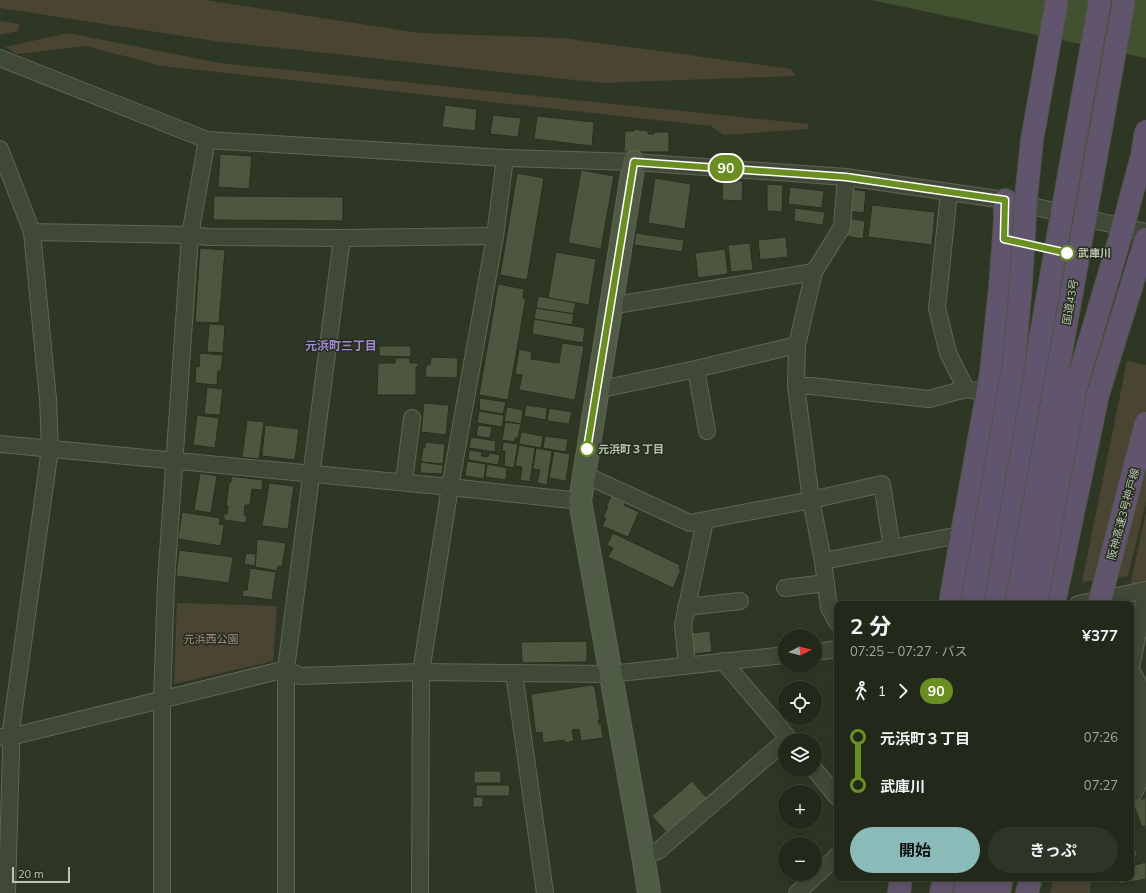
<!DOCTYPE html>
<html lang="ja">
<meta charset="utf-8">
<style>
:root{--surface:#22291b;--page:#2e3528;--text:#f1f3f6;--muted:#a2a6a3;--line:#3f453a;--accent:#8bbbb9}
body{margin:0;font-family:Mulish,"Noto Sans JP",sans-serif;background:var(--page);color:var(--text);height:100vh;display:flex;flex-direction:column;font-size:15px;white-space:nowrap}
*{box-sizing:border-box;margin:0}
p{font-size:13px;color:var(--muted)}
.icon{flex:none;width:22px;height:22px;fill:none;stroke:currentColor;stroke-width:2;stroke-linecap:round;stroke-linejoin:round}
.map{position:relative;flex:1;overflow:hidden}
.details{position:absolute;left:834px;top:601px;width:300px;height:280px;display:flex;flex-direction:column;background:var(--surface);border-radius:8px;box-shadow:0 2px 10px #0003,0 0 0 1px var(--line)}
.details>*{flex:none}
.badge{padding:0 8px;border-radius:13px;font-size:14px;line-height:26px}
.needle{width:26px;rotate:84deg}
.buttons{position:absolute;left:778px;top:629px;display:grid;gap:8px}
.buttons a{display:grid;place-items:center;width:44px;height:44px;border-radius:50%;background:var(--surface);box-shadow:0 2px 10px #0003,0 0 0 1px var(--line);font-size:20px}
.scale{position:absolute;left:12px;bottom:10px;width:58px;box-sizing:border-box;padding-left:4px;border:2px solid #bbc4b2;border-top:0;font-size:11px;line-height:14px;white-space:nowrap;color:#bbc4b2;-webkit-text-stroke:3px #252d1c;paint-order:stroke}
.map>.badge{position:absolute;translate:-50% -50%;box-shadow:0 0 0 2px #fff}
.legs{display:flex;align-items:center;gap:6px;height:44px;padding:0 16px;font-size:13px}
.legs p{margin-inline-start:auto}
.summary{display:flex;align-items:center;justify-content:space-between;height:68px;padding:0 16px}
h1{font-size:22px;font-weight:700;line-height:30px}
.action{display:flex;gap:8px;margin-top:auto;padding:8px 16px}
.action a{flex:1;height:46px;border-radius:24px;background:var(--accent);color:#111;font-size:16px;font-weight:700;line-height:46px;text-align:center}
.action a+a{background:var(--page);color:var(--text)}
ul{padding:0 16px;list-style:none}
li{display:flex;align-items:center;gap:14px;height:48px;font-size:15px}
li i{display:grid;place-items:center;width:6px;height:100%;margin:0 5px;background:currentColor}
li i::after{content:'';width:10px;height:10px;margin:-5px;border:3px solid;border-radius:50%;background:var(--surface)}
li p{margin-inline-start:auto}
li:first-child i{background:linear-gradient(#0000 50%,currentColor 0)}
li:last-child i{background:linear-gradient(currentColor 50%,#0000 0)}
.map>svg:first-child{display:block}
.green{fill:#4a4433}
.water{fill:#425230}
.building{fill:#4d5740;stroke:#272f1e}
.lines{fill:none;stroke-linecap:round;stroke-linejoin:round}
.street-casing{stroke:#5e6655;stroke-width:18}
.secondary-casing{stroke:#5e6655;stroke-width:24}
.highway-casing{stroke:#4b5342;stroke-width:24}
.street{stroke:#404837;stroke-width:16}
.secondary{stroke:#505b45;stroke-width:22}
.highway{stroke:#61556d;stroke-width:22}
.highway-bridge-casing{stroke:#4b5342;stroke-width:24;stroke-linecap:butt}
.highway-bridge{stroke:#61556d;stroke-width:22}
.line-1-casing{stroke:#fff;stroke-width:9}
.line-1{stroke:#6b8e23;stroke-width:6}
.stop-1-dot{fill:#fff;stroke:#6b8e23;stroke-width:2}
.labels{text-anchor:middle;stroke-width:3;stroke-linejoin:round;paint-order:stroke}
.stop-label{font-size:11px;font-weight:bold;fill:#bbc4b2;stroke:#252d1c;text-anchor:start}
.street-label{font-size:11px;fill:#bbc4b2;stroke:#252d1c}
.park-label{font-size:11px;fill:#a98d89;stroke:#252d1c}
.neighbourhood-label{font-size:12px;font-weight:bold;fill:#a086d4;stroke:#252d1c}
</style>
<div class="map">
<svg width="1146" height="893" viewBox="0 0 1146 893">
<rect width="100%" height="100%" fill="#2e3724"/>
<!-- green -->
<g class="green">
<path d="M 0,0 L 205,0 L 419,33 L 562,38 L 791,69 L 795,76 L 602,83 L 215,41 L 0,8 Z"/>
<path d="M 0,21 L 19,24 L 18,31 L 0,35 Z"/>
<path d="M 68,33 L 220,63 L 808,124 L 809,129 L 723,135 L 711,126 L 162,66 L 86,46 L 17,54 L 5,47 Z"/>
<path d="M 1127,361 L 1146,365 L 1146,502 L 1128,576 L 1082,582 Z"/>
<path d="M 1146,512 L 1146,585 L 1130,586 Z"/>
<path d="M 177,603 L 277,606 L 273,661 L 174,684 Z"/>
<path d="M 1054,878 L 1091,878 L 1090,893 L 1050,893 Z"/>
</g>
<!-- water -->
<path class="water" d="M 871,0 L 1146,0 L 1146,58 Z"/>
<!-- building -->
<g class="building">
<path d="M 445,105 L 477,109 L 475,131 L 442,127 Z"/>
<path d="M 493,115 L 521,118 L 518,137 L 490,134 Z"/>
<path d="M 537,116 L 594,122 L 592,146 L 534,139 Z"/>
<path d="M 633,129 L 648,131 L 648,134 L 654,134 L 654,132 L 669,132 L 669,152 L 624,152 L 625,131 L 634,131 Z"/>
<path d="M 220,154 L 252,156 L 249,189 L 218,187 Z"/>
<path d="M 581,170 L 614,176 L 601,249 L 568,243 Z"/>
<path d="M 517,173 L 544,178 L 527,280 L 500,275 Z"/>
<path d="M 655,178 L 691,184 L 685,229 L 648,223 Z"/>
<path d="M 723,180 L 743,181 L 742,201 L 722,200 Z"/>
<path d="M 767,184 L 783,185 L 782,212 L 767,211 Z"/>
<path d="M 790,187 L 824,191 L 822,208 L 788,204 Z"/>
<path d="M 851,189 L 866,191 L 864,213 L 848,211 Z"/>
<path d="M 214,196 L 343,197 L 343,221 L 213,220 Z"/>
<path d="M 872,205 L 935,212 L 932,245 L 868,237 Z"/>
<path d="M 795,208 L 825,212 L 823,225 L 794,221 Z"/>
<path d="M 848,218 L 865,221 L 863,239 L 846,236 Z"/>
<path d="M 636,233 L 684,240 L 682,252 L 634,245 Z"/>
<path d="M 786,237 L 788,257 L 760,260 L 758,240 Z"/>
<path d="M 750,243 L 753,270 L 731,272 L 728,245 Z"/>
<path d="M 200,248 L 225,250 L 219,323 L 195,322 Z"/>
<path d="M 725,249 L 728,274 L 698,278 L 695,253 Z"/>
<path d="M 556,252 L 596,259 L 589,305 L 548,298 Z"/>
<path d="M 498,284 L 524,289 L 523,298 L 526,298 L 508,400 L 479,395 Z"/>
<path d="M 538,296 L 576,303 L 573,314 L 536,308 Z"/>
<path d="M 536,308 L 574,314 L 572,325 L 534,319 Z"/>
<path d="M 534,319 L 585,328 L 583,343 L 532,334 Z"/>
<path d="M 209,324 L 225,325 L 223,353 L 207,352 Z"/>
<path d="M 562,343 L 584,346 L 575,400 L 519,390 L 522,375 L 515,374 L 519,349 L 532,352 L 531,359 L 559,363 Z"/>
<path d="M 379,346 L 411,346 L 411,357 L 379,356 Z"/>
<path d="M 200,353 L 223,355 L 221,371 L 218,371 L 217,385 L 195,383 L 196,366 L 199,367 Z"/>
<path d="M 431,357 L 458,358 L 457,378 L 425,377 L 426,365 L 430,365 Z"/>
<path d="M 395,358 L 410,358 L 410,363 L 418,363 L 418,367 L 416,367 L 416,395 L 377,395 L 378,363 L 395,363 Z"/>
<path d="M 207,387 L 223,389 L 220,415 L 204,414 Z"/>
<path d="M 480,398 L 506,402 L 503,414 L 479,410 Z"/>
<path d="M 424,403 L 449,405 L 446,435 L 421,432 Z"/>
<path d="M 526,405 L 547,408 L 546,420 L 524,416 Z"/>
<path d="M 507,407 L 523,410 L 521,424 L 504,421 Z"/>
<path d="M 549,408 L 572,412 L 569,424 L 547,421 Z"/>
<path d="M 479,411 L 504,415 L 502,427 L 477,423 Z"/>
<path d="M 197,415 L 219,418 L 215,448 L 193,445 Z"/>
<path d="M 247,420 L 264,422 L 259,459 L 242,457 Z"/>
<path d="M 505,422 L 521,424 L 518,438 L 515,438 L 515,442 L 502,440 Z"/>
<path d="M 265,425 L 299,429 L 295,460 L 262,456 Z"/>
<path d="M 478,425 L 492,427 L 490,438 L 476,436 Z"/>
<path d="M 521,432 L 543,436 L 541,448 L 519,444 Z"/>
<path d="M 545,436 L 568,439 L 566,452 L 543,448 Z"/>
<path d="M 471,437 L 496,441 L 495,452 L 469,448 Z"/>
<path d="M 425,442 L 445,444 L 443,464 L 421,462 L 423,448 L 425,448 Z"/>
<path d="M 503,442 L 518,444 L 514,468 L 504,466 L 505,451 L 502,451 Z"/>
<path d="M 519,445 L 535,448 L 530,482 L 520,480 L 522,467 L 515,466 Z"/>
<path d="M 536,448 L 552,451 L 547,485 L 537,483 L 540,470 L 533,469 Z"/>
<path d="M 469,450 L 482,452 L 481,456 L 488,457 L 489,453 L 500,455 L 498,465 L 468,460 Z"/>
<path d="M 554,451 L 570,454 L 566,481 L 549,478 Z"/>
<path d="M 467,461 L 486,464 L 484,479 L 465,476 Z"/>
<path d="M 421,462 L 443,465 L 442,474 L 420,473 Z"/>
<path d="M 487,464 L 507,468 L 506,480 L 485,477 Z"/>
<path d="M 200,473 L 217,476 L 211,513 L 194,510 Z"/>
<path d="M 231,476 L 263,480 L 262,490 L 252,489 L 250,505 L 245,505 L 244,515 L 247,515 L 246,523 L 224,520 L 224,513 L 227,514 L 228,506 L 226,506 L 229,482 L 231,482 Z"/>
<path d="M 269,483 L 294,486 L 288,529 L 262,526 Z"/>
<path d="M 612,494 L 624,499 L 623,502 L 625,503 L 624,505 L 639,512 L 628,537 L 602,526 L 606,518 L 603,517 L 608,507 L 606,507 Z"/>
<path d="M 182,512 L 220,518 L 219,524 L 224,525 L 221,546 L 178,539 Z"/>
<path d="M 613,533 L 680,565 L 679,569 L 681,570 L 673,588 L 608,557 L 613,548 L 607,545 Z"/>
<path d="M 257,539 L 286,543 L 282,567 L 278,566 L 277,571 L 255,567 Z"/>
<path d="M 179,550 L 233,557 L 229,583 L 176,576 Z"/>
<path d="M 246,553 L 256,554 L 255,566 L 244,564 Z"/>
<path d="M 250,568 L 276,572 L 272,600 L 242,596 L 243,590 L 247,590 Z"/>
<path d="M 710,631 L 712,652 L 693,654 L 691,633 Z"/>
<path d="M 587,641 L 587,662 L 522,663 L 521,642 Z"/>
<path d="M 592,685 L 595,688 L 600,720 L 598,720 L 599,724 L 601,723 L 603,738 L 581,741 L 579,729 L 572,730 L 574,741 L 565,743 L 564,740 L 543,743 L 542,732 L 536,733 L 535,729 L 531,694 Z"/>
<rect x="474" y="771" width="27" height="12"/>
<path d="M 692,781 L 707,798 L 667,833 L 652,816 Z"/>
<path d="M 476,785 L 510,785 L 509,796 L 476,796 Z"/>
<rect x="473" y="797" width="10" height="10"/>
<path d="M 1146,797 L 1146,826 L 1142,827 L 1133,803 Z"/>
<path d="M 1131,840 L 1138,855 L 1131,858 Z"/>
<path d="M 1146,862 L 1146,879 L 1120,884 L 1118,878 L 1131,878 L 1131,866 Z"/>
</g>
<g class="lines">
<defs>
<g id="street">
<path d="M 0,58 L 207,140 L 505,158 L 634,162 L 846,177 L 1005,200 L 1146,232"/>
<path d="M 0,149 L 32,232 L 190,235 L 209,237 L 342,238 L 495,236"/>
<path d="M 949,192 L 937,308 L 948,353 L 966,389"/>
<path d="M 610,306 L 814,272"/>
<path d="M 696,369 L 707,431"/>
<path d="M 796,386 L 811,386 L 929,399 L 966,389 L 976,391"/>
<path d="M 597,390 L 696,369 L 797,345"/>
<path d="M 0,444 L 450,487 L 580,501"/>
<path d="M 583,474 L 690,523 L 811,500 L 882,484 L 892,548"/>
<path d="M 404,482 L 412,418"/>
<path d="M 823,561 L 949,537 L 961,539"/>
<path d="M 785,588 L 826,583"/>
<path d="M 1078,604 L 1146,590"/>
<path d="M 686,607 L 740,601"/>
<path d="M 837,622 L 829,608 L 823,561 L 811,500 L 796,386 L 797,345 L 814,272 L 842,227 L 846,177"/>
<path d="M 815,652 L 837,649"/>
<path d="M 723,661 L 790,740"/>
<path d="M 687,665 L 683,625 L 705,521"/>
<path d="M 1131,668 L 1146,590"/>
<path d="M 1131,669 L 1141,689 L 1139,782 L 1134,793 L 1131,794"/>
<path d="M 514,673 L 545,893"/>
<path d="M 0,737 L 10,737 L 286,669 L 300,676 L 421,672 L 610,674 L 785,655"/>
<path d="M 815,770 L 837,797"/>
<path d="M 643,855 L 658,851 L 785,741"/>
<path d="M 7,893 L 11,750 L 10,737 L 50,449 L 48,399 L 32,232"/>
<path d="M 162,893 L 162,699 L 166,582 L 190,235 L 207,140"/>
<path d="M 286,893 L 286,669 L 342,238"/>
<path d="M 420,893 L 421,672 L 450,487 L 495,236 L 505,158"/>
<path d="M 797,893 L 837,856"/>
</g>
<path id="secondary" d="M 634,162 L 580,501 L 643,855 L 649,893"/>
<g id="highway">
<path d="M 950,604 L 961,539 L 991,373 L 1000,288 L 1005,221 L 1005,200"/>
<path d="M 994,604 L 1062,214"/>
<path d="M 1054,604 L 1098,394 L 1146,239"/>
<path d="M 899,893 L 901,878"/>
<path d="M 941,893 L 944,878"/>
<path d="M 965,893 L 967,878"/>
<path d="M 981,893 L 984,878"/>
<path d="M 999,893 L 1002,878"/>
<path d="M 1027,893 L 1031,878"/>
</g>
</defs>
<!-- street casing -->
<use href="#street" class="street-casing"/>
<!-- secondary casing -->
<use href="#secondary" class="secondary-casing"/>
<!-- highway casing -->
<use href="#highway" class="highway-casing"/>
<!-- street -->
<use href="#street" class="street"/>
<!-- secondary -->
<use href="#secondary" class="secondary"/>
<!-- highway -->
<use href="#highway" class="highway"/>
<defs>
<g id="highway-bridge">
<path d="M 1062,214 L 1100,0"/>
<path d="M 972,604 L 1014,363 L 1021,283 L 1026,198 L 1032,140 L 1057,0"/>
<path d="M 1016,604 L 1124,0"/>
<path d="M 1036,604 L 1076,387 L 1120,238 L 1142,156 L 1146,131"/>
<path d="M 1099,604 L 1146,423"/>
</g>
</defs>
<!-- highway-bridge casing -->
<use href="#highway-bridge" class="highway-bridge-casing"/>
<!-- highway-bridge -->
<use href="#highway-bridge" class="highway-bridge"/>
</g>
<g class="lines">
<defs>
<path id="line-1" d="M 587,449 L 634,162 L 846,177 L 1005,200 L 1004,239 L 1067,253"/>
</defs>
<!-- line-1 casing -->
<use href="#line-1" class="line-1-casing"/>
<!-- line-1 -->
<use href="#line-1" class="line-1"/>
</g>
<!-- markers -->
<g class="stop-1-dot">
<circle cx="1067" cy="253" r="7"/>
<circle cx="587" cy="449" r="7"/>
</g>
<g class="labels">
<!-- stop labels -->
<g class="stop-label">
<text x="1078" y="257">武庫川</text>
<text x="598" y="453">元浜町３丁目</text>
</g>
<!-- street labels -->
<g class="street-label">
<text transform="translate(1070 302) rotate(-80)" y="4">国道43号</text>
<text transform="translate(1123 514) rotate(-75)" y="4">阪神高速3号神戸線</text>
</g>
<!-- park labels -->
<g class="park-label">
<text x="211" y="643">元浜西公園</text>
</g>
<!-- neighbourhood labels -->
<g class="neighbourhood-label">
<text x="341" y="350">元浜町三丁目</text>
</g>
</g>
</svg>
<div class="buttons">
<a><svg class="needle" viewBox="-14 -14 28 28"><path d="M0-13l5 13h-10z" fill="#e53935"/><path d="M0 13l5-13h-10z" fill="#a2a6a3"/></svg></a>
<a><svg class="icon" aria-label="locate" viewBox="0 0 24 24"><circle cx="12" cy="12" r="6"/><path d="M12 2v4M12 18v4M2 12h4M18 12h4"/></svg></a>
<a><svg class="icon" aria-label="layers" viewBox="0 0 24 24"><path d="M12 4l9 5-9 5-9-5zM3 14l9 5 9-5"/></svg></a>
<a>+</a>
<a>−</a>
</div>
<div class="scale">20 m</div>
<b class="badge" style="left:726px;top:168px;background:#6b8e23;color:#fff">90</b>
<section class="details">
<div class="summary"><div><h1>2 分</h1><p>07:25 – 07:27 · バス</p></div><b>¥377</b></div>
<div class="legs"><svg class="icon" aria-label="walk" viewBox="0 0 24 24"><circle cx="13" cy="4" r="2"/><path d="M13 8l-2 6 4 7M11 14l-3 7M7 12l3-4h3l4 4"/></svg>1<svg class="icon" aria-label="forward" viewBox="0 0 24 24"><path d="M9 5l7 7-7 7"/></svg><b class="badge" style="background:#6b8e23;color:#fff">90</b></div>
<ul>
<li><i style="color:#6b8e23"></i><b>元浜町３丁目</b><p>07:26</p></li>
<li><i style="color:#6b8e23"></i><b>武庫川</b><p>07:27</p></li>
</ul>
<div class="action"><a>開始</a><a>きっぷ</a></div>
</section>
</div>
